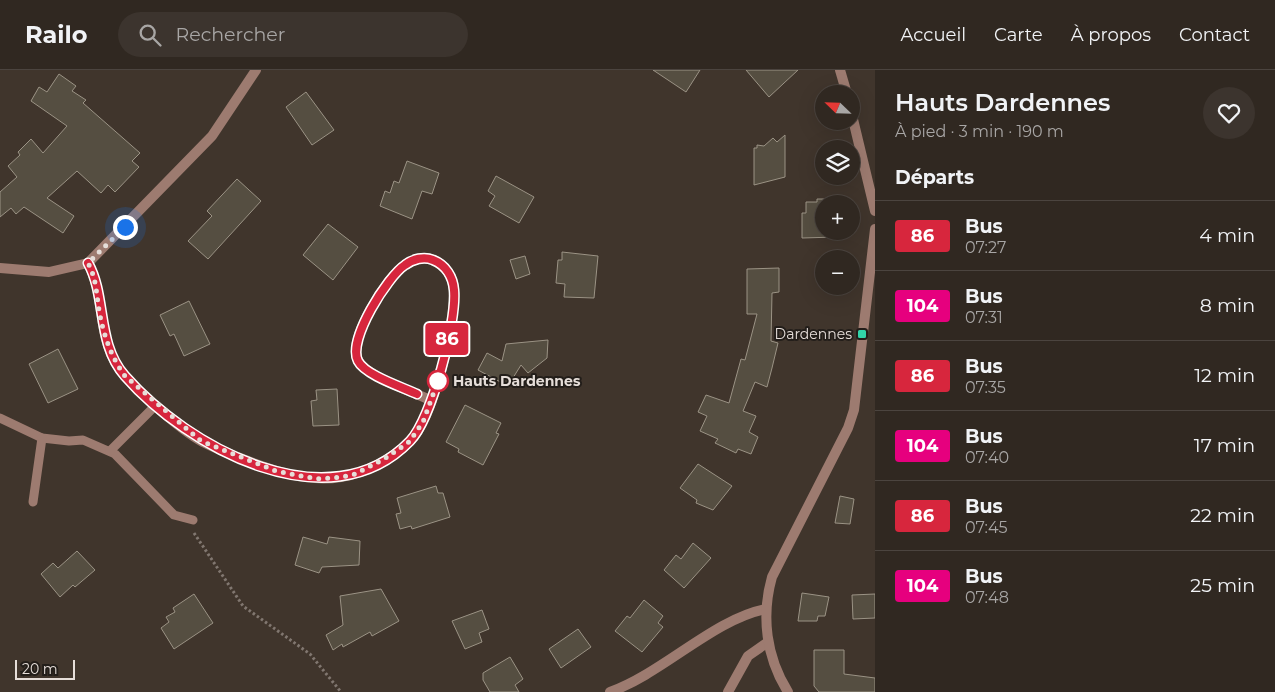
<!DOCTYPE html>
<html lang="fr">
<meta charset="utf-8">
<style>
:root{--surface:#302821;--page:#3c342e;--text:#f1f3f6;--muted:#a8a6a5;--line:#4b443f}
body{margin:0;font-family:Montserrat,sans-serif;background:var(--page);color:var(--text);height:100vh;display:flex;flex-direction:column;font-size:19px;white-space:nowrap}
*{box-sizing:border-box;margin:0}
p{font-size:16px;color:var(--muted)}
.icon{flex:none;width:28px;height:28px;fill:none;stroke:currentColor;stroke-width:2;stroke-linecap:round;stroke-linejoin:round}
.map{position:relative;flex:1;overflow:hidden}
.side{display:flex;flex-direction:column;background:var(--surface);width:400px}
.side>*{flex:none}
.badge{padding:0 10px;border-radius:4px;font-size:18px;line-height:32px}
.needle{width:32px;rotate:293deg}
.controls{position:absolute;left:815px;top:15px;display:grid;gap:10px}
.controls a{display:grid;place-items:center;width:45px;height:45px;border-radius:50%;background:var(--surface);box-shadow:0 5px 20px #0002,0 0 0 1px var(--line);font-size:25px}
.scale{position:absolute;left:15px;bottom:12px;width:60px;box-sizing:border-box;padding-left:5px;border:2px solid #e6ded9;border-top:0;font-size:14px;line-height:18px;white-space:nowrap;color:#e6ded9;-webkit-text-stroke:4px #231e1a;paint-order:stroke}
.you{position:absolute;width:25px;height:25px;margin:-12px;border:4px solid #fff;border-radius:50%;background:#1a73e8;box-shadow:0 0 0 8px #1a73e833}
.map>.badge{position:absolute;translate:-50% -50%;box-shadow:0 0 0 2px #fff}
h2{padding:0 20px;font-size:19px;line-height:45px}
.round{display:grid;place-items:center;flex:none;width:52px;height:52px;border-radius:26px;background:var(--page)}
.overview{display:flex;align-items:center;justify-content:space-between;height:85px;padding:0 20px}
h1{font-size:24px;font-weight:600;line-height:38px}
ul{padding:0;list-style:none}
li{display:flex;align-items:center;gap:15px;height:70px;padding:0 20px;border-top:1px solid var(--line)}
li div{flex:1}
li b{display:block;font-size:19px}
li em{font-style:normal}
li .badge{min-width:55px;font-weight:700;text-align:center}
header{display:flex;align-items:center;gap:30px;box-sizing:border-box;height:70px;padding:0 25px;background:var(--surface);border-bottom:1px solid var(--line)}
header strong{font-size:24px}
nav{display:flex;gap:28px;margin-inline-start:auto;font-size:18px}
.search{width:350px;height:45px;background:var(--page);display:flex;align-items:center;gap:12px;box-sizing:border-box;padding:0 18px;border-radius:28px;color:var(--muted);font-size:19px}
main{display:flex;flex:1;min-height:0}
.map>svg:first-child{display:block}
.building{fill:#554e41;stroke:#9b9385}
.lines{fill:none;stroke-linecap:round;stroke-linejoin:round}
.path{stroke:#817770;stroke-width:3;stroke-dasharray:2.5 2.5;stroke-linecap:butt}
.service{stroke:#9d7b70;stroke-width:9}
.minor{stroke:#9d7b70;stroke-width:10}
.line-casing{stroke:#fff;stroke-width:11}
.line{stroke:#d7263d;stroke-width:8}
.walk{stroke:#e6ded9;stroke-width:5;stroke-dasharray:0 9}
.poi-dot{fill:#32d4a9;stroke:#231e1a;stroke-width:2}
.stop-dot{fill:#fff;stroke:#d7263d;stroke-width:2.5}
.labels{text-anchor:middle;stroke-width:4;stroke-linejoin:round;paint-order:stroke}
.poi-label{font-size:14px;fill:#e6ded9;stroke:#231e1a;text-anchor:end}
.stop-label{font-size:14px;font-weight:bold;fill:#e6ded9;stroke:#231e1a;text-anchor:start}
</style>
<header>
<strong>Railo</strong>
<div class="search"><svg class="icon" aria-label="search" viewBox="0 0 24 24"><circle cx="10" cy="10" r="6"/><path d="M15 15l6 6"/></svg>Rechercher</div>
<nav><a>Accueil</a><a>Carte</a><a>À propos</a><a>Contact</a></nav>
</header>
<main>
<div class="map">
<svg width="875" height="622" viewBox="0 0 875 622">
<rect width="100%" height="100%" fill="#40352c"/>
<!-- building -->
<g class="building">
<path d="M 653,0 L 700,0 L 686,22 Z"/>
<path d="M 746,0 L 798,0 L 769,27 Z"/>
<path d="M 59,4 L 76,16 L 72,21 L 86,30 L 83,33 L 140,83 L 132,91 L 139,97 L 115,122 L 108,115 L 101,123 L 77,101 L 47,128 L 74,146 L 63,163 L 24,137 L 16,144 L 11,138 L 0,147 L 0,122 L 17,107 L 8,96 L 20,85 L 18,82 L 31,69 L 43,83 L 67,56 L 31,31 L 39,17 L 47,22 Z"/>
<path d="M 306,22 L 334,60 L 312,75 L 286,37 Z"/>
<path d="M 785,65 L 785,107 L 754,115 L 754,78 L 757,78 L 757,75 L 764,76 L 773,68 L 777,72 Z"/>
<path d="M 407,91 L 439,103 L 432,124 L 422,121 L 412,149 L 380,136 L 385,121 L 390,123 L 394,111 L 399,113 Z"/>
<path d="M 496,106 L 534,127 L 519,153 L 489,136 L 495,126 L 488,121 Z"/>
<path d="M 237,109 L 261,131 L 208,189 L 188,171 L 212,146 L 207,141 Z"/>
<path d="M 817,129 L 835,129 L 835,134 L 824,134 L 824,161 L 836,161 L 836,167 L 802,168 L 802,143 L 806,143 L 806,132 L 817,132 Z"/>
<path d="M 328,154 L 358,177 L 333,210 L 303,185 Z"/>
<path d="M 562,182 L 598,186 L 594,228 L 564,227 L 565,214 L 556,213 L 558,190 L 562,190 Z"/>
<path d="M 525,186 L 530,204 L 516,209 L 510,190 Z"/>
<path d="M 779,198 L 779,222 L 772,223 L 771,271 L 778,273 L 772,298 L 767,317 L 755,312 L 743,341 L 756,346 L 749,362 L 758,367 L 751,384 L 738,379 L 736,383 L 715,373 L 718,369 L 700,361 L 707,346 L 698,342 L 706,325 L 729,333 L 741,289 L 745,290 L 757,244 L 747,244 L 747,199 Z"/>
<path d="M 189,231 L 210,274 L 184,286 L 174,264 L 170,266 L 160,245 Z"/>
<path d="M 548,270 L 547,288 L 528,303 L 521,295 L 508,316 L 478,300 L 487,283 L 502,291 L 506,274 Z"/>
<path d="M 58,279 L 78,319 L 48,333 L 29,294 Z"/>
<path d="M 337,319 L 339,355 L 313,356 L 311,331 L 317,330 L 316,320 Z"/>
<path d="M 465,335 L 501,353 L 496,363 L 499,364 L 483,395 L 458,382 L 459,379 L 446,372 Z"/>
<path d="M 698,394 L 732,416 L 713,440 L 696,433 L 697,430 L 680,418 Z"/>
<path d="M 436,416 L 438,423 L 443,423 L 450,447 L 412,459 L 411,456 L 400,459 L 396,444 L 401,443 L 397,428 Z"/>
<path d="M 840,426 L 854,429 L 850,454 L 835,453 Z"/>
<path d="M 303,467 L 327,474 L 329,467 L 360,471 L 359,495 L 322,497 L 319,503 L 295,495 Z"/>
<path d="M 693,473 L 711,488 L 684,518 L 664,500 L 676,485 L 681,489 Z"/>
<path d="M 77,481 L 95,500 L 75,517 L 73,515 L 60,527 L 41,504 L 53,493 L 58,498 Z"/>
<path d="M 381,519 L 399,551 L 372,566 L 370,562 L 343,577 L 342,574 L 333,580 L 326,565 L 343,555 L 340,526 Z"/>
<path d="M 802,523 L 829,527 L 825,546 L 818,546 L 817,551 L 798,551 Z"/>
<path d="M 194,524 L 213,553 L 174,579 L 161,558 L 169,552 L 166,547 L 175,542 L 173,538 Z"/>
<path d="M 875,524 L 875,548 L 853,549 L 852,525 Z"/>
<path d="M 644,530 L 663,546 L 658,553 L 663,557 L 642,582 L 615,561 L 627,546 L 630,548 Z"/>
<path d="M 482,540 L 489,559 L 479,563 L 482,572 L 465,579 L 452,551 Z"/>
<path d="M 578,559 L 591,577 L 561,598 L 549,579 Z"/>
<path d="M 814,580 L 844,580 L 844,604 L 875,608 L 875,622 L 819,622 L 814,616 Z"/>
<path d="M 510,587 L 523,609 L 515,615 L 519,622 L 490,622 L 483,610 L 483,603 Z"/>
</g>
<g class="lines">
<!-- path -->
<path class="path" d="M 194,463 L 243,536 L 310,584 L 341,622"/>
<!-- service -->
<g class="service">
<path d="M 0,348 L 42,368 L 69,371 L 83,370 L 115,384 L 174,445 L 193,450"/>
<path d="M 110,381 L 156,335"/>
<path d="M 33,432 L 42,368"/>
</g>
<!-- minor -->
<g class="minor">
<path d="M 840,0 L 847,24"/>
<path d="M 851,41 L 875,141"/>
<path d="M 88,193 C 105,225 97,266 118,297 C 132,318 181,360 203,372 C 215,378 227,383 240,388 C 271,400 307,413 341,407 C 367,403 401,385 416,364 C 435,338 455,254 454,221 C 454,208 446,196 434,190 C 425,186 413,189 405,195 C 387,206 345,272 359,292 C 370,308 414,322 432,331"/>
<path d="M 0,198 L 49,202 L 88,193 L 212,66 L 256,0"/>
<path d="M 610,622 C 663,603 714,549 766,539"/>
<path d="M 728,622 L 748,586 L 768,572"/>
<path d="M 788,622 C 766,587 761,546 772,507 L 848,358 L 854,340 L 875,159"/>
</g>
</g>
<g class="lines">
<defs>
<path id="line" d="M 88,193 C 107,227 96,273 125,306 C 187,377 329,455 410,371 C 432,348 457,251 454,220 C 453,207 446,195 433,190 C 424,186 413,189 405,195 C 388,206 347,270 358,291 C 365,305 402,317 417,324"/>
</defs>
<!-- line casing -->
<use href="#line" class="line-casing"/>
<!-- line -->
<use href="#line" class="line"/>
<!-- walk -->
<path class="walk" d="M 125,157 L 88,193 C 98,211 96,230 101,250 C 105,269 113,290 125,306 L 201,371 L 276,401 L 317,409 L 343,407 L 355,404 L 384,389 L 409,372 L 423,352 L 438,311"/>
</g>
<!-- markers -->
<rect class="poi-dot" x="857" y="259" width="10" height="10" rx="2.5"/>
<circle class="stop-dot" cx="438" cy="311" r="10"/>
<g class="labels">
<!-- poi labels -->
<g class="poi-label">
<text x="852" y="269">Dardennes</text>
</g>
<!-- stop labels -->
<g class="stop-label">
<text x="453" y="316">Hauts Dardennes</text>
</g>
</g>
</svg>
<div class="controls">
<a><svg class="needle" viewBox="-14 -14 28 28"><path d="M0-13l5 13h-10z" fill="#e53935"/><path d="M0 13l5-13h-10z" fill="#a8a6a5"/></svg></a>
<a><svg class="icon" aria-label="layers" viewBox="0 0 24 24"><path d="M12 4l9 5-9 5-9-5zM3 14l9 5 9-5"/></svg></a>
<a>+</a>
<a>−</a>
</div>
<div class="scale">20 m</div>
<div class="you" style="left:125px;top:157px"></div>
<b class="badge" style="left:447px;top:269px;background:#d7263d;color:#fff">86</b>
</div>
<section class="side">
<div class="overview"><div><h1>Hauts Dardennes</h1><p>À pied · 3 min · 190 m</p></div><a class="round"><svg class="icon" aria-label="heart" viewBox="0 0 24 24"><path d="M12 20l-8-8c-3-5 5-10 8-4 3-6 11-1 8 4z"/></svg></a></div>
<h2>Départs</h2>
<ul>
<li><span class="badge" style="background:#d7263d;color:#fff">86</span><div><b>Bus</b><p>07:27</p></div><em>4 min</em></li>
<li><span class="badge" style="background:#e6007e;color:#fff">104</span><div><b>Bus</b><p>07:31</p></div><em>8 min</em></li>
<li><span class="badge" style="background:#d7263d;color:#fff">86</span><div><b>Bus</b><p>07:35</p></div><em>12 min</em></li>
<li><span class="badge" style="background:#e6007e;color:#fff">104</span><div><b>Bus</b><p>07:40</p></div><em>17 min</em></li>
<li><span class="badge" style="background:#d7263d;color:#fff">86</span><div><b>Bus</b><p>07:45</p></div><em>22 min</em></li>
<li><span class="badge" style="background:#e6007e;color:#fff">104</span><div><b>Bus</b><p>07:48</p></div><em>25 min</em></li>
</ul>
</section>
</main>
